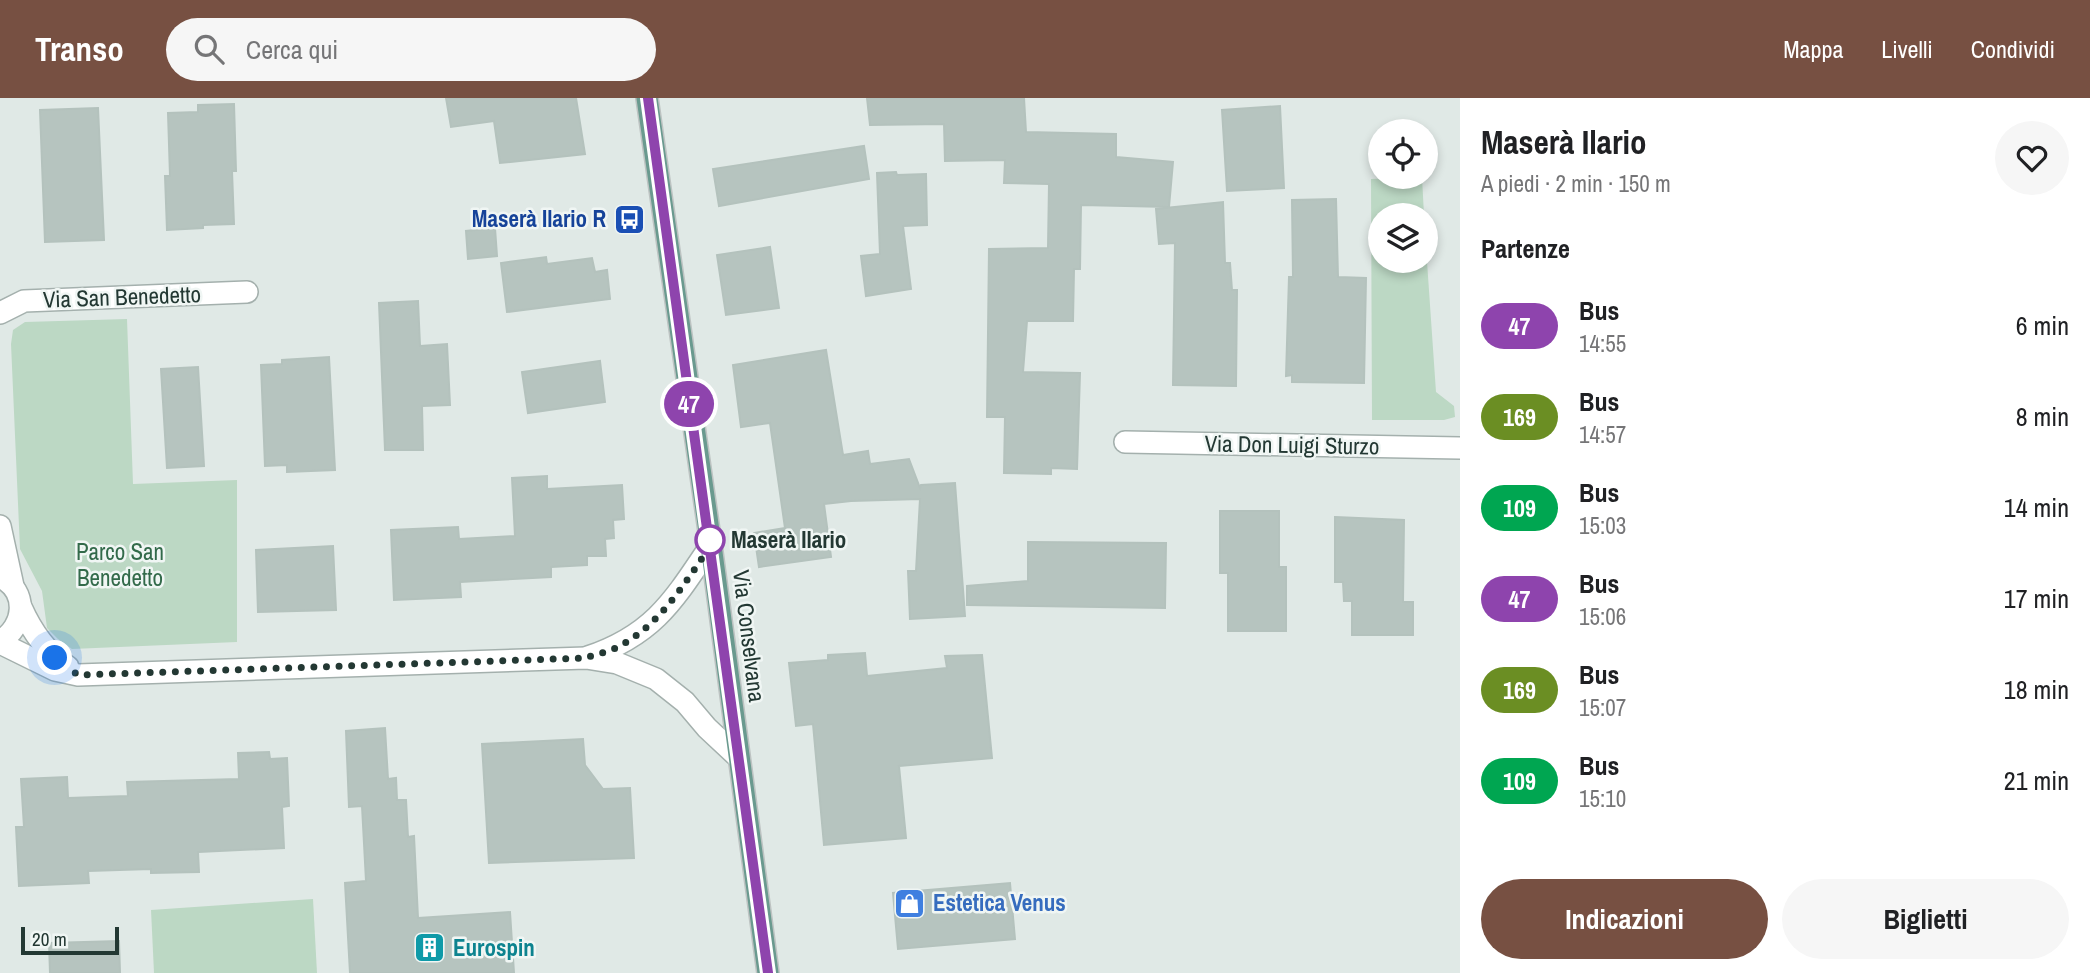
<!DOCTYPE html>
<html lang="it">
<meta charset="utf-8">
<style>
:root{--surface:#fff;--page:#f6f6f6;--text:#202124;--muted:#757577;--accent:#775042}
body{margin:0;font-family:"Archivo Narrow",sans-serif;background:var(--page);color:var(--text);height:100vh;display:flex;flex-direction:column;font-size:26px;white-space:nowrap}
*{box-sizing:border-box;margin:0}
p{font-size:23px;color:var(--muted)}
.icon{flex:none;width:38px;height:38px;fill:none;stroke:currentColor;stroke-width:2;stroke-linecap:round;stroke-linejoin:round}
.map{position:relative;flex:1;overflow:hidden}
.sheet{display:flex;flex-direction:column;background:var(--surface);width:630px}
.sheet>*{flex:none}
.badge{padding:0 14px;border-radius:23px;font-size:24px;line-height:46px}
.buttons{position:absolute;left:1368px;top:21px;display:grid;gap:14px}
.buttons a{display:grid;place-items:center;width:70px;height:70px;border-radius:50%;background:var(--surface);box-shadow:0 4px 10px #0003;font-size:35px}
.scale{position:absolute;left:21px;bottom:18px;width:98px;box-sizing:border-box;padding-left:7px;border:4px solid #233833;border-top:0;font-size:19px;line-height:24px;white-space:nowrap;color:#233833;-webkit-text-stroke:5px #f0f6f4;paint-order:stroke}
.you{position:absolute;width:35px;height:35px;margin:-18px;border:5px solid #fff;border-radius:50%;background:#1a73e8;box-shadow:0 0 0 10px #1a73e833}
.map>.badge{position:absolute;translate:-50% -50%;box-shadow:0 0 0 4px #fff}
h2{padding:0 21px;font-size:26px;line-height:63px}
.round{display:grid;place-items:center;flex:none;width:74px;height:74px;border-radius:37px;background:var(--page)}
.overview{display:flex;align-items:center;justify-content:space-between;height:119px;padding:0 21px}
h1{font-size:33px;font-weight:800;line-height:52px}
.cta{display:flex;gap:14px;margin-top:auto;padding:14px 21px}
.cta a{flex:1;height:80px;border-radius:42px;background:var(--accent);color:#fff;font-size:28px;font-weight:800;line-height:80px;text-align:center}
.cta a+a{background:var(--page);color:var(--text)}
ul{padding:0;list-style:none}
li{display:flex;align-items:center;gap:21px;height:91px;padding:0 21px}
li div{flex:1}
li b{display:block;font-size:26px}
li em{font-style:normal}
li .badge{min-width:77px;font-weight:700;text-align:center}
header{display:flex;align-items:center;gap:42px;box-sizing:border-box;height:98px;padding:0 35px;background:var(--accent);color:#fff}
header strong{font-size:33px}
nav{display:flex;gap:38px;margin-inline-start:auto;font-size:24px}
.search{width:490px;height:63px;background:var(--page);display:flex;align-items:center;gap:18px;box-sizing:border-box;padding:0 24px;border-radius:38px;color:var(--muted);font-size:26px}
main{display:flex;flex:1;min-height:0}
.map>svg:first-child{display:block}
.green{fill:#bcd8c4}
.building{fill:#b6c4bf;stroke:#b4c2bd;stroke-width:2}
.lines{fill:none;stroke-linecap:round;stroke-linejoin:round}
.minor-casing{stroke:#a4b0ad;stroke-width:24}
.major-casing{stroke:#bdc3c2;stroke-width:24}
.minor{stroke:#fff;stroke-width:21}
.major{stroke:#6a9a8f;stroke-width:21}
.line-casing{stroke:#fff;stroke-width:16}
.line{stroke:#8e44ad;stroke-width:10}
.walk{stroke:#233833;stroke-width:7;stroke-dasharray:0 12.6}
.stop-dot{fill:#fff;stroke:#8e44ad;stroke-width:3.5}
.labels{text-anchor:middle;stroke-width:5;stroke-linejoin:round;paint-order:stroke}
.transit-label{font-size:23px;font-weight:bold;fill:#164399;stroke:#f0f6f4;text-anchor:end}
.street-label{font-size:23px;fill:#233833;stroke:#f0f6f4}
.stop-label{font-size:23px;font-weight:bold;fill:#233833;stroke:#f0f6f4;text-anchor:start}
.park-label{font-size:23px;fill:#326a4a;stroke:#f0f6f4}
.shop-label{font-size:23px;font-weight:bold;fill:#366cbe;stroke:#f0f6f4;text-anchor:start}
.culture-label{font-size:23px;font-weight:bold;fill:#0d838f;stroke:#f0f6f4;text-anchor:start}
</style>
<header>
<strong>Transo</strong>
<div class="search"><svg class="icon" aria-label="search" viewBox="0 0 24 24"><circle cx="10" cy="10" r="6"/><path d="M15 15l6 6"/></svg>Cerca qui</div>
<nav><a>Mappa</a><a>Livelli</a><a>Condividi</a></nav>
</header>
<main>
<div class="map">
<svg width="1460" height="875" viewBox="0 0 1460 875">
<rect width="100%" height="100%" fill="#e0e9e6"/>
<!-- green -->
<g class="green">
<path d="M 1422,79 L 1424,117 L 1381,117 L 1381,163 L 1426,163 L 1426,149 L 1436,294 L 1454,308 L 1455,319 L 1444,322 L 1372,322 L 1371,81 Z"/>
<path d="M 127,221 L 133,386 L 237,382 L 237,544 L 72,551 L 58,541 L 47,530 L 42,493 L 20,451 L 11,246 L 13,232 L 25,224 Z"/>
<path d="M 313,801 L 317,875 L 154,875 L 151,812 Z"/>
</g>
<!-- building -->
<g class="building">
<path d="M 446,0 L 576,0 L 585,56 L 500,65 L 494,23 L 451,29 Z"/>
<path d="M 867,0 L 1024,0 L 1026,34 L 1116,36 L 1116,59 L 1173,64 L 1169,109 L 1081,107 L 1080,171 L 1074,171 L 1073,223 L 1027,223 L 1023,274 L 1080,275 L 1077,371 L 1051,370 L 1051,376 L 1004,375 L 1005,319 L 987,319 L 989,151 L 1048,150 L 1049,86 L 1004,85 L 1005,62 L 945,63 L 944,26 L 870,27 Z"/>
<path d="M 234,6 L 236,73 L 232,73 L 234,126 L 203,127 L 203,130 L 167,132 L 165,78 L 170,78 L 168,15 L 198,14 L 198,7 Z"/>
<path d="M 1280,8 L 1284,90 L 1227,93 L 1222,12 Z"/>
<path d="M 98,10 L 104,142 L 45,144 L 40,12 Z"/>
<path d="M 864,48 L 869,81 L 719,108 L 713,71 Z"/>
<path d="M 896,74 L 897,77 L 926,76 L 927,127 L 903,128 L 911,191 L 866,198 L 861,158 L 880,156 L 877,75 Z"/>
<path d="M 1336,101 L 1338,179 L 1366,180 L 1364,285 L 1292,284 L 1292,277 L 1286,278 L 1289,179 L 1293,179 L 1292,102 Z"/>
<path d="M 1223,104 L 1225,165 L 1230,165 L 1232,192 L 1237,192 L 1236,288 L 1173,287 L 1175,145 L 1159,146 L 1156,111 Z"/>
<path d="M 495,130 L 497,158 L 468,161 L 466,133 Z"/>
<path d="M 770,149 L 779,210 L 726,217 L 717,157 Z"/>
<path d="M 546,159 L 547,166 L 592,160 L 595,174 L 607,172 L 610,201 L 507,214 L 501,165 Z"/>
<path d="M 418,203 L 420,248 L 447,246 L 450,307 L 422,308 L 423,352 L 385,352 L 379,205 Z"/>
<path d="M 826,252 L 843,357 L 868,353 L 870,366 L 909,361 L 920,390 L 921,387 L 955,385 L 965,518 L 910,521 L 908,473 L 916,473 L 920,401 L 851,403 L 824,406 L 831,459 L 759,469 L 754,435 L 785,430 L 770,325 L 741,329 L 733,267 Z"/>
<path d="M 329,259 L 335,372 L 287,374 L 287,367 L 265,368 L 261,267 L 282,266 L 282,262 Z"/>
<path d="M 600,263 L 605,304 L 528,315 L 522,274 Z"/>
<path d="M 198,269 L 204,368 L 167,370 L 161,271 Z"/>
<path d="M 547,378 L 547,391 L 622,387 L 624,421 L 613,422 L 614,440 L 605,441 L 606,458 L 587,458 L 587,467 L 551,469 L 551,479 L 460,484 L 461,499 L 394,502 L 391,432 L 458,429 L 459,441 L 515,438 L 512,380 Z"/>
<path d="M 1220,413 L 1279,413 L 1279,469 L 1286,469 L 1286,533 L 1228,533 L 1228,475 L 1220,475 Z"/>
<path d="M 1335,419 L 1404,422 L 1403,504 L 1413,504 L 1413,537 L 1352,537 L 1352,503 L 1344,503 L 1343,484 L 1335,484 Z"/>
<path d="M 1028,444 L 1166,445 L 1165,510 L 967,507 L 967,488 L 1028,483 Z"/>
<path d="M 333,448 L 336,512 L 258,514 L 256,452 Z"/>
<path d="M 865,555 L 867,578 L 947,570 L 945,558 L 982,557 L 992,660 L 899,668 L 906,740 L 824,747 L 813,626 L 796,628 L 789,565 L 828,562 L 828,557 Z"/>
<path d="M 385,630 L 388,681 L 396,680 L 397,702 L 406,702 L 408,739 L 414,738 L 418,820 L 510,814 L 514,875 L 350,875 L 345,785 L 366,783 L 362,708 L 349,709 L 346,633 Z"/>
<path d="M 583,641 L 585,667 L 603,691 L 630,690 L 634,760 L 489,765 L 482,646 Z"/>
<path d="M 269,654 L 270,661 L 287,660 L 289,708 L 282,709 L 284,750 L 198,754 L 199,774 L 151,775 L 151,771 L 88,773 L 89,785 L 19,788 L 16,729 L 24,729 L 21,681 L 67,679 L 68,700 L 128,698 L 127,684 L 239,681 L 238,655 Z"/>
<path d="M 1010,785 L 1015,841 L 898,851 L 893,795 Z"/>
<path d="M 119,843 L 120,875 L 50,875 L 49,845 Z"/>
</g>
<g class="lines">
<defs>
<g id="minor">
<path d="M 0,215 L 24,203 L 247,194"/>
<path d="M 1125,344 L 1460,350"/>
<path d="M 0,428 L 13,488"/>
<path d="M 0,479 C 29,493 25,529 0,543"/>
<path d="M 21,509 C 32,534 46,554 68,569"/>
<path d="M 0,545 L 55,572 L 78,577 L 586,560 L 617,565 L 656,581 L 685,604 L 707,630 L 738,659"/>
<path d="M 588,559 C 654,537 674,502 711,447"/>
</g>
<path id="major" d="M 647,0 L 711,447 L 768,875"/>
</defs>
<!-- minor casing -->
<use href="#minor" class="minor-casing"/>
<!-- major casing -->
<use href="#major" class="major-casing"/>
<!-- minor -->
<use href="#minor" class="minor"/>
<!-- major -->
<use href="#major" class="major"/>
</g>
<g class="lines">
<defs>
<path id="line" d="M 648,0 C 687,292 729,583 768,875"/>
</defs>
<!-- line casing -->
<use href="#line" class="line-casing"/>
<!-- line -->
<use href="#line" class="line"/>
<!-- walk -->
<path class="walk" d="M 55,560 L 78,577 L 586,560 C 596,556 608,554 618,549 C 660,527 685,485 711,447 L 710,442"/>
</g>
<!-- icons -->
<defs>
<symbol id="bus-square" viewBox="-11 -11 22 22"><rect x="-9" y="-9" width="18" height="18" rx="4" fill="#1a4fb4" stroke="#f0f6f4"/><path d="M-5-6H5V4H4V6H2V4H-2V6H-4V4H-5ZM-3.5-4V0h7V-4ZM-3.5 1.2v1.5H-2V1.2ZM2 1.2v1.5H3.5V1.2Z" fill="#fff"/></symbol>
<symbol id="shop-square" viewBox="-11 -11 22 22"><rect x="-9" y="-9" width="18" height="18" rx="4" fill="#3f7fe0" stroke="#f0f6f4"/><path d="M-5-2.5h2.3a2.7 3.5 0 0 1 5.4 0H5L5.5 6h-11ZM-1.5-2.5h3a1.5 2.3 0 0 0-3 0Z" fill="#fff"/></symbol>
<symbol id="building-square" viewBox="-11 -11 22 22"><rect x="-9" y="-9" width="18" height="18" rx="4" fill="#0f9aa8" stroke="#f0f6f4"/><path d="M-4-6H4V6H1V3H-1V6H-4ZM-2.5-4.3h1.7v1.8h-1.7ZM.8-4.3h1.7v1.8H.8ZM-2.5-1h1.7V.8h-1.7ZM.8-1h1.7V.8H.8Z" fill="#fff"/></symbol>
</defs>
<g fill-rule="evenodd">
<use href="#bus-square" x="612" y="104" width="35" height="35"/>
<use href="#shop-square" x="892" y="788" width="35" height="35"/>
<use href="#building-square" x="412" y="832" width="35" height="35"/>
</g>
<!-- markers -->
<circle class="stop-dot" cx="710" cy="442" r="14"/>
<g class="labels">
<!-- transit labels -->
<g class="transit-label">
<text x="606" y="129">Maserà Ilario R</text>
</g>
<!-- street labels -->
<g class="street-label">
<text transform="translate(122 199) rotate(-2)" y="8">Via San Benedetto</text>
<text transform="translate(1292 347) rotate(1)" y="8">Via Don Luigi Sturzo</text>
<text transform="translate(749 538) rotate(83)" y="8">Via Conselvana</text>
</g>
<!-- stop labels -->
<g class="stop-label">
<text x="731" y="450">Maserà Ilario</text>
</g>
<!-- park labels -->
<g class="park-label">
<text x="120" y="462">Parco San<tspan x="120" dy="26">Benedetto</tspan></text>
</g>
<!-- shop labels -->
<g class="shop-label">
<text x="933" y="813">Estetica Venus</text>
</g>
<!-- culture labels -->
<g class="culture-label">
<text x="453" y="858">Eurospin</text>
</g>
</g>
</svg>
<div class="buttons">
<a><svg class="icon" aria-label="locate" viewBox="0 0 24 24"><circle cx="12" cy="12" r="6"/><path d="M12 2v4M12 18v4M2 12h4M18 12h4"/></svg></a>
<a><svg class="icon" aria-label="layers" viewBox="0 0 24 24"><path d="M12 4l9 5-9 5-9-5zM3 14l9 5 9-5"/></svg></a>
</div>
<div class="scale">20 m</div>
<div class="you" style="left:55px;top:560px"></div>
<b class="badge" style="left:689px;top:306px;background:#8e44ad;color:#fff">47</b>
</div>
<section class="sheet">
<div class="overview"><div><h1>Maserà Ilario</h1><p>A piedi · 2 min · 150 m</p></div><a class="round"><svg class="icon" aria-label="heart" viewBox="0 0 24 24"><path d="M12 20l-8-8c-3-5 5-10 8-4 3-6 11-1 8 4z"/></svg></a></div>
<h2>Partenze</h2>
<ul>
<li><span class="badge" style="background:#8e44ad;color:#fff">47</span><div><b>Bus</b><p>14:55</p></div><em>6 min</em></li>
<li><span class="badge" style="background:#6b8e23;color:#fff">169</span><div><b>Bus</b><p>14:57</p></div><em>8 min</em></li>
<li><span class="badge" style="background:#00a651;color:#fff">109</span><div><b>Bus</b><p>15:03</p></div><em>14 min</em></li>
<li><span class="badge" style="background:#8e44ad;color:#fff">47</span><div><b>Bus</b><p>15:06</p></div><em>17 min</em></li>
<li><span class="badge" style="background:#6b8e23;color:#fff">169</span><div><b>Bus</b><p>15:07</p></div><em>18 min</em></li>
<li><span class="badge" style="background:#00a651;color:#fff">109</span><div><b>Bus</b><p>15:10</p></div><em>21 min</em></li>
</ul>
<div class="cta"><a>Indicazioni</a><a>Biglietti</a></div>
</section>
</main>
